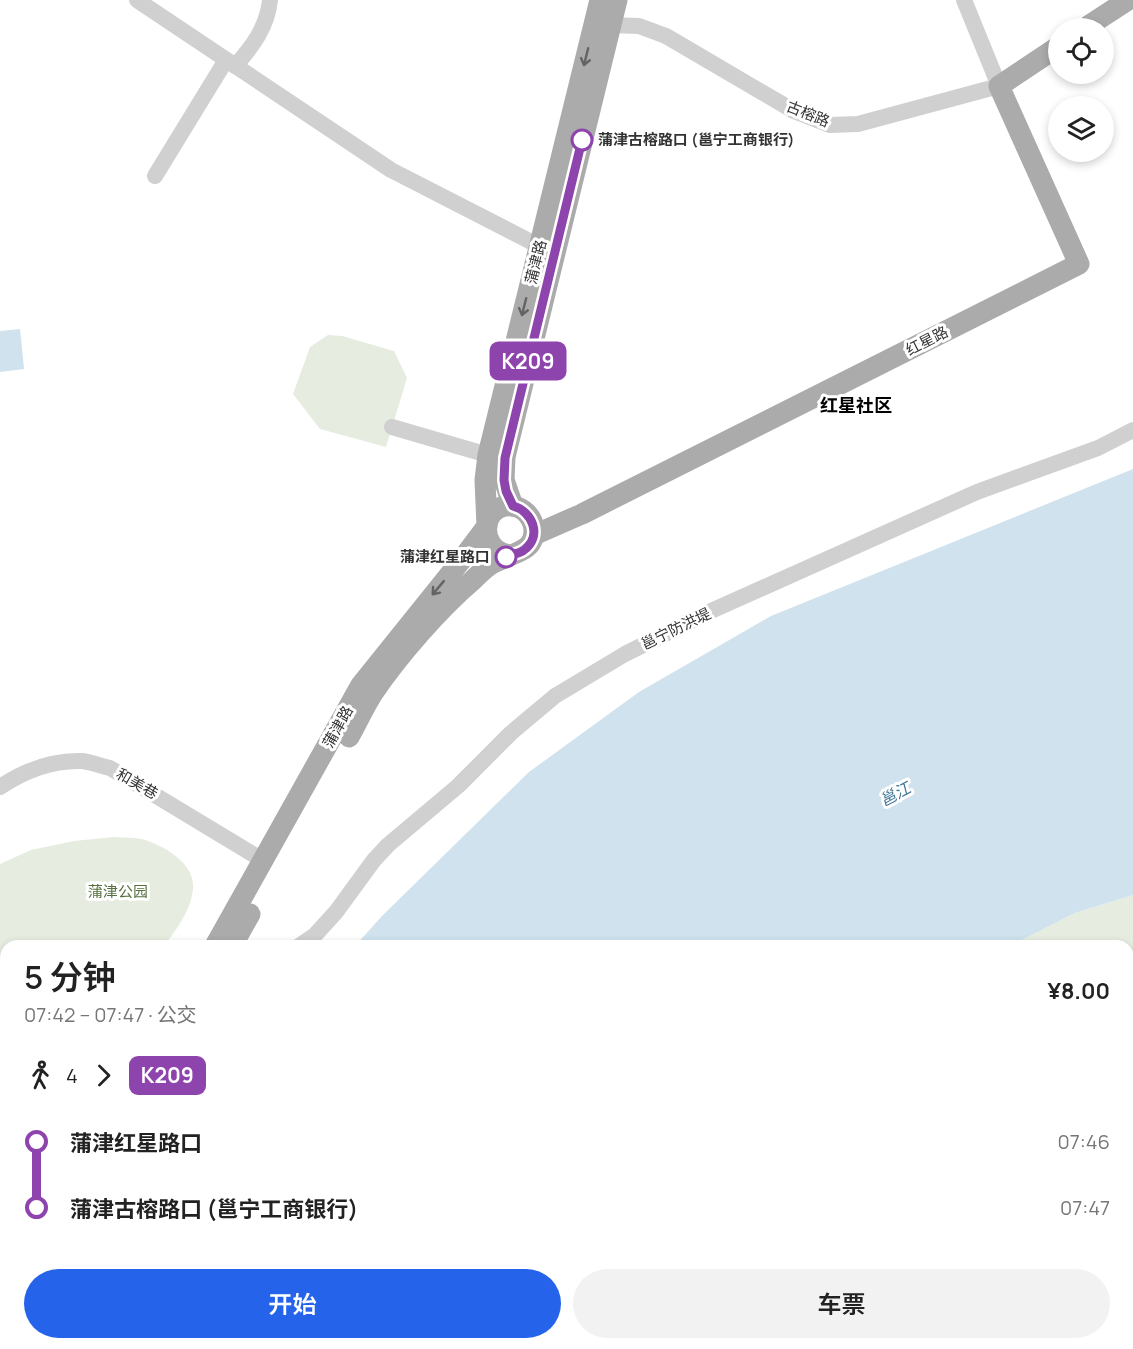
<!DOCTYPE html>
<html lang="zh">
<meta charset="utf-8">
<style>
:root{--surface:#fff;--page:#f2f2f2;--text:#222;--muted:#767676;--accent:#2563eb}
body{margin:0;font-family:Manrope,"Noto Sans SC",sans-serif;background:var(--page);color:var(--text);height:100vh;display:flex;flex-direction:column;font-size:22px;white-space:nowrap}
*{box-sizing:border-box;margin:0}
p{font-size:20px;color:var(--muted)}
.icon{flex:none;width:33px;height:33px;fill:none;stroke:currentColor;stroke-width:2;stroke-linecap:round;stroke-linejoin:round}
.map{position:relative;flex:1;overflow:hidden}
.details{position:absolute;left:0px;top:940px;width:1134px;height:410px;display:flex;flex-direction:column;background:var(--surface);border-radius:18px 18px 0 0;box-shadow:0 3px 9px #0003}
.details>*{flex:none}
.badge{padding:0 12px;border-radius:9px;font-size:21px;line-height:39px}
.buttons{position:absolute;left:1048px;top:18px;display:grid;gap:12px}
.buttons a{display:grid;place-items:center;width:66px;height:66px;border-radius:50%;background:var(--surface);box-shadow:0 3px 9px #0003;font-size:30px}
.map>.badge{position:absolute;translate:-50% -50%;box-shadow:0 0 0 3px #fff}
.legs{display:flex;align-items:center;gap:9px;height:66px;padding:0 24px;font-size:20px}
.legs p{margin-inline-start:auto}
.overview{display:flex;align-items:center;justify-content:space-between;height:102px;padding:0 24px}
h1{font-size:33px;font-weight:600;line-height:45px}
.primary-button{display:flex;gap:12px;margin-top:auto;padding:12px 24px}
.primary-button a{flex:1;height:69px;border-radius:36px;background:var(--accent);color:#fff;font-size:24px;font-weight:600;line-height:69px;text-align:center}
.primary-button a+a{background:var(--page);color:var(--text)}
ul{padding:0 24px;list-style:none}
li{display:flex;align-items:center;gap:21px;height:66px;font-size:22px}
li i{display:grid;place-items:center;width:9px;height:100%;margin:0 8px;background:currentColor}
li i::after{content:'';width:15px;height:15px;margin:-8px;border:4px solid;border-radius:50%;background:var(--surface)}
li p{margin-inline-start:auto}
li:first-child i{background:linear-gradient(#0000 50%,currentColor 0)}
li:last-child i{background:linear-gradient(currentColor 50%,#0000 0)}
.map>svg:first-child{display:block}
.green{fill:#e6ecdf}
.water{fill:#cfe2ee}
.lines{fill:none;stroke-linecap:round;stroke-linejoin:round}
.minor{stroke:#d0d0d0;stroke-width:16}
.major{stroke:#ababab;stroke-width:21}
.oneway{stroke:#636363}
.line-1-casing{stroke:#fff;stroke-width:14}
.line-1{stroke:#8e44ad;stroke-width:9}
.stop-1-dot{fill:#fff;stroke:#8e44ad;stroke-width:3}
.labels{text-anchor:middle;stroke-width:6;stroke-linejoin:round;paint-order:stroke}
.street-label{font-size:15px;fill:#333;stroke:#fff}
.stop-label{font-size:15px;font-weight:bold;fill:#333;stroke:#fff;text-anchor:start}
.park-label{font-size:15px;fill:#56703f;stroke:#fff}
.water-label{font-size:16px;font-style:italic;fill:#3f7597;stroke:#fff}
.quarter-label{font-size:18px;font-weight:bold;fill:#000;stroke:#fff}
</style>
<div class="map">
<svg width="1133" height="1349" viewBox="0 0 1133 1349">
<rect width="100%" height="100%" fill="#fff"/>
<!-- green -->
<g class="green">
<path d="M 328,335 L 342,336 L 394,351 L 407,378 L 386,447 L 320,429 L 293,394 L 310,347 Z"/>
<path d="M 114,837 C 123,838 133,837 142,839 C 163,845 195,863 193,888 C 192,909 176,930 164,946 L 6,946 L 6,1102 L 0,1106 L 0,864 L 31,850 L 74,841 Z"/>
<path d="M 1133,895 L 1133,970 L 1128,973 L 1128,946 L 1010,946 L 1075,913 Z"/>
<path d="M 588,1344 L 689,1344 L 685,1349 L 586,1349 Z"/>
</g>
<!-- water -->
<g class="water">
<path d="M 20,329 L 24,369 L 0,372 L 0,331 Z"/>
<path d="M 1133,469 L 1133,895 L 1075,913 L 1010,946 L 355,946 L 382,916 L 529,772 L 639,692 L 771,616 Z"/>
<path d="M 57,1344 L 588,1344 L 586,1349 L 55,1349 Z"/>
</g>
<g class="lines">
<!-- minor -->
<g class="minor">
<path d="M 137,0 L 391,170 L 539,246"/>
<path d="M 610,25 L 639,26 L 666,36 L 794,111 L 830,125 L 858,124 L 999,86 L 964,0"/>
<path d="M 235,66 C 253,46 267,27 270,0"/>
<path d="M 155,176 L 226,60"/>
<path d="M 392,427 L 488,455"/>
<path d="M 0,787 C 24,771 52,760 82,761 C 91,762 101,766 110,768 L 264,861"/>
<path d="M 299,946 L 315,935 L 336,912 L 374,860 L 388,845 L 458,786 L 511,733 L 555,696 L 625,654 L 711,611 L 977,492 L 1098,448 L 1133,430"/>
<path d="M 1128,999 L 1133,997"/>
<path d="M 1128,1163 L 1133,1163"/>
<path d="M 4,1349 L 7,1344"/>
<path d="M 700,1349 L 701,1344"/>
</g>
<!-- major -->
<g class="major">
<path d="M 1085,28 L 1128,0"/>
<path d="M 513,506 L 504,480 L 505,457 L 617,0"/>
<path d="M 534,535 L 582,514 L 1079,264 L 999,86 L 1059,46"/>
<path d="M 349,737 C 357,723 364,707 373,693 C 398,656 439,609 473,580 C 478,575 484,569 490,565 C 501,558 523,553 530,544 C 540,529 530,508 512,506 C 481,503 476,550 510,555"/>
<path d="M 215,946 L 361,685 L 463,558 L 487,526 L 485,480 L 488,455 L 600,0"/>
<path d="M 232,946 L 250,914"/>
<path d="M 0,1236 L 6,1226"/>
<path d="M 0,1264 L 6,1255"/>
</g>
</g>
<!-- one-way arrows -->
<defs><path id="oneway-shaft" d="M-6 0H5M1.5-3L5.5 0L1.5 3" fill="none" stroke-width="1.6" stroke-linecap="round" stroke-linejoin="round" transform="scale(1.5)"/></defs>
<g class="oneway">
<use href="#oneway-shaft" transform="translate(586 57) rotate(104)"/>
<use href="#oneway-shaft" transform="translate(524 307) rotate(104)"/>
<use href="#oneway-shaft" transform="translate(438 588) rotate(130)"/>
</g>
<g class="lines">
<defs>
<path id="line-1" d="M 506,557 C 512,554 519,554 524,550 C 543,536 532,511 513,506 L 506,491 L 504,480 L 505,458 L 582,140"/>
</defs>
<!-- line-1 casing -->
<use href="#line-1" class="line-1-casing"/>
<!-- line-1 -->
<use href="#line-1" class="line-1"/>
</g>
<!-- markers -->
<g class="stop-1-dot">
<circle cx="582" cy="140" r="10"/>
<circle cx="506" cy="557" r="10"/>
</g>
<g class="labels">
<!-- street labels -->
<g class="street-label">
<text transform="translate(808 114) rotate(22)" y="5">古榕路</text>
<text transform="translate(536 262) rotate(-76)" y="5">蒲津路</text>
<text transform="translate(927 341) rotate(-27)" y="5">红星路</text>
<text transform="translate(676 629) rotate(-26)" y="5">邕宁防洪堤</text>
<text transform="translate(338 727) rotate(-61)" y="5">蒲津路</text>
<text transform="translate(137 784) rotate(30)" y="5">和美巷</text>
</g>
<!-- stop labels -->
<g class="stop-label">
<text x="598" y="145">蒲津古榕路口 (邕宁工商银行)</text>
<text x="490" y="562" text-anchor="end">蒲津红星路口</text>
</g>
<!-- park labels -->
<g class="park-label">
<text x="118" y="897">蒲津公园</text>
</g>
<!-- water labels -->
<g class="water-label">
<text transform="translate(895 794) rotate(-28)" y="6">邕江</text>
</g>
<!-- quarter labels -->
<g class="quarter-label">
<text x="856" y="412">红星社区</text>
</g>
</g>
</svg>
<div class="buttons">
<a><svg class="icon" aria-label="locate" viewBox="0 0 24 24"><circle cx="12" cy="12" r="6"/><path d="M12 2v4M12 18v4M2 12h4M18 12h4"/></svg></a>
<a><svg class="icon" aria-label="layers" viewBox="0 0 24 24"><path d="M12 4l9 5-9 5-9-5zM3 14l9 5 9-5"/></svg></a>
</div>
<b class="badge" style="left:528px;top:361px;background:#8e44ad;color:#fff">K209</b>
<section class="details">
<div class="overview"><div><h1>5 分钟</h1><p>07:42 – 07:47 · 公交</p></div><b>¥8.00</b></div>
<div class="legs"><svg class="icon" aria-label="walk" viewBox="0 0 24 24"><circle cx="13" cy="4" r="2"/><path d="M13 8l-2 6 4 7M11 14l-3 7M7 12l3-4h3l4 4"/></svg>4<svg class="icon" aria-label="forward" viewBox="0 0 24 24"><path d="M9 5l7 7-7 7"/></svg><b class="badge" style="background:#8e44ad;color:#fff">K209</b></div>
<ul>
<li><i style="color:#8e44ad"></i><b>蒲津红星路口</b><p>07:46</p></li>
<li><i style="color:#8e44ad"></i><b>蒲津古榕路口 (邕宁工商银行)</b><p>07:47</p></li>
</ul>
<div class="primary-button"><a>开始</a><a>车票</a></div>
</section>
</div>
